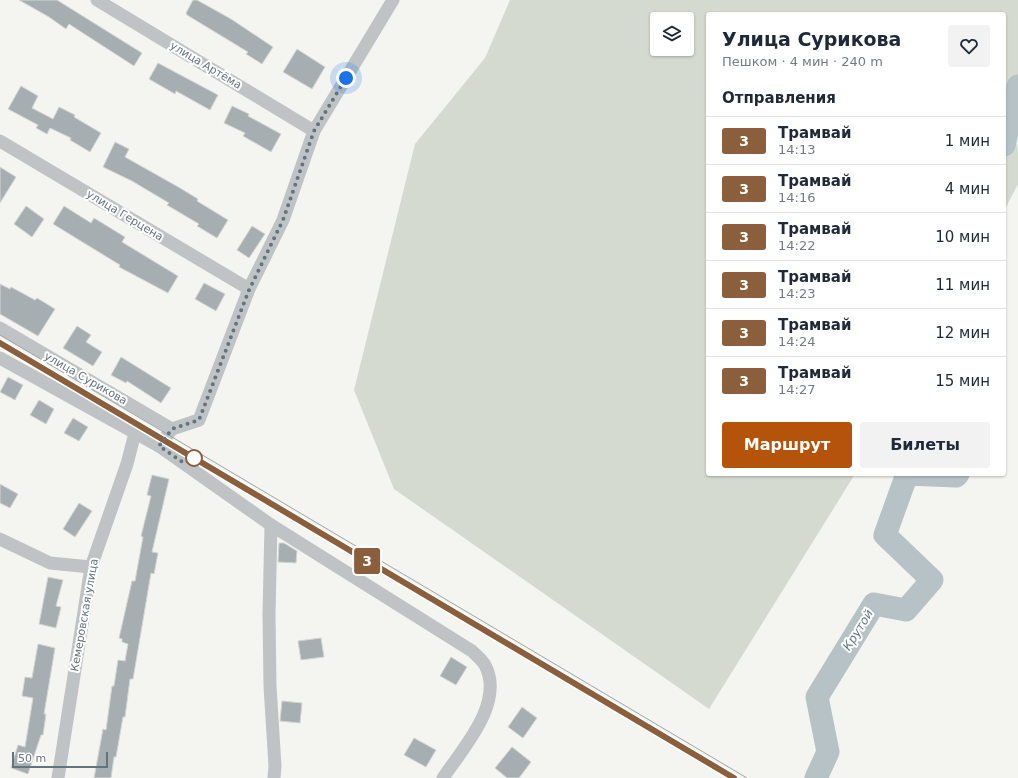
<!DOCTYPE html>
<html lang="ru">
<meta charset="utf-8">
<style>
:root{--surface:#fff;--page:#f2f2f3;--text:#1f2937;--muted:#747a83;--line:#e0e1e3;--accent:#b45309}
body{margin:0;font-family:"DejaVu Sans",sans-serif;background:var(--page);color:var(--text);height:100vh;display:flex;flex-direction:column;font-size:15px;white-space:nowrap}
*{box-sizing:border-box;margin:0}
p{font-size:13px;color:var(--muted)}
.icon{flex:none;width:22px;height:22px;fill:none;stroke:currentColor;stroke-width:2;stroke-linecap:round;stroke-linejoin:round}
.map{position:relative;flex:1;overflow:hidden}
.panel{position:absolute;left:706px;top:12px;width:300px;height:464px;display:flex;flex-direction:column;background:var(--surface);border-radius:4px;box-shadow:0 1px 3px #0004}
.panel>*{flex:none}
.badge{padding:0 8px;border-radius:3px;font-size:14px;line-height:26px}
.fabs{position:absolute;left:650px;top:12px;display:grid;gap:8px}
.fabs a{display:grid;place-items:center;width:44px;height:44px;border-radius:4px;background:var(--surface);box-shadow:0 1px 3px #0004;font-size:20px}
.scale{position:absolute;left:12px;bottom:10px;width:96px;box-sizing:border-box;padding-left:4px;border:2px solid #64747f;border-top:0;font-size:11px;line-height:14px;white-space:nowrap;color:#64747f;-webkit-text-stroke:3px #fff;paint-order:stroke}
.you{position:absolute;width:20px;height:20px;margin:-10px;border:3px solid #fff;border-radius:50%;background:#1a73e8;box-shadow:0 0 0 6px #1a73e833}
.map>.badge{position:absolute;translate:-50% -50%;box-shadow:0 0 0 2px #fff}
h2{padding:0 16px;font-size:15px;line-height:36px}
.round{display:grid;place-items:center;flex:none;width:42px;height:42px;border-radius:4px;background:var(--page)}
.head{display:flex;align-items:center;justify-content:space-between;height:68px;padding:0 16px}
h1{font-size:19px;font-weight:800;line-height:30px}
.cta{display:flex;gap:8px;margin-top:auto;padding:8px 16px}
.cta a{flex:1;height:46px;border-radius:4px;background:var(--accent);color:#fff;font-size:16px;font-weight:800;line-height:46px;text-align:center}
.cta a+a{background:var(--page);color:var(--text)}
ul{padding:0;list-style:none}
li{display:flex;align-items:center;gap:12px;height:48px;padding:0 16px;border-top:1px solid var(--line)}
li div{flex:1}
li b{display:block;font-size:15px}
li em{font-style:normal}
li .badge{min-width:44px;font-weight:700;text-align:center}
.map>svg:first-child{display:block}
.green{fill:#d5dad1;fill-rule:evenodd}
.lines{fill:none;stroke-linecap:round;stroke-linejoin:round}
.river{stroke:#b7c2c6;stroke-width:23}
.building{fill:#a6aeb2;stroke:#d5d5d3}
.street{stroke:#bfc3c6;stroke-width:13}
.tram{stroke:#9ea5a9;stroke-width:1}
.line-casing{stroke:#fff;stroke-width:9}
.line{stroke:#8b5e3c;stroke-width:6}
.walk{stroke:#64747f;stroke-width:4;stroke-dasharray:0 7.2}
.stop-dot{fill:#fff;stroke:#8b5e3c;stroke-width:2}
.labels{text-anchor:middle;stroke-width:4;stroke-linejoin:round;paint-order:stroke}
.street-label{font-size:11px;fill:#64747f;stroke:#fff}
.water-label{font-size:12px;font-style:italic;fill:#60777d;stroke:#fff}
</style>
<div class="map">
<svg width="1018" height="778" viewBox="0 0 1018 778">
<rect width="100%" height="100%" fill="#f4f4f0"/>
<!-- green -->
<path class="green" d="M 510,0 L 1018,0 L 1018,99 L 1014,131 L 1018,150 L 1018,184 L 1004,211 L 1004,14 L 708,14 L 708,474 L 855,474 L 709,709 L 394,489 L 354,390 L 415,144 L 485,58 ZM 657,19 L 687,19 L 687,49 L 657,49 Z"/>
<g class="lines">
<!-- river -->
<g class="river">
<path d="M 1004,145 L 1018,86"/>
<path d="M 816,778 L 828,752 L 817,697 L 874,604 L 906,610 L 932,580 L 885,535 L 907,474 L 956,476 L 958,474"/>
</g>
</g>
<!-- building -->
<g class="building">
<path d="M 19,0 L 57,0 L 142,53 L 134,66 L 69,24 L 66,29 L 49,17 Z"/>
<path d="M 193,0 L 197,0 L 231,19 L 273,47 L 262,64 L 246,54 L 248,52 L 187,15 L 186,13 Z"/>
<path d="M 297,49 L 325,67 L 312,89 L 283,72 Z"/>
<path d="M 158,63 L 218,95 L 210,110 L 176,91 L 175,94 L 149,79 Z"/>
<path d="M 21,86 L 38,96 L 32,108 L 53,119 L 59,107 L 75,115 L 74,117 L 101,133 L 90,152 L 70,140 L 71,138 L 50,128 L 47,134 L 36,128 L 38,125 L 8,109 Z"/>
<path d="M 232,106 L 249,114 L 248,116 L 281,134 L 271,152 L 243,136 L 245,133 L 224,123 Z"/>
<path d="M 115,142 L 129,149 L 125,157 L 180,188 L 198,199 L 197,201 L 228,220 L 217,238 L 197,226 L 199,224 L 167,205 L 169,203 L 132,181 L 103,167 Z"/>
<path d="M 0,167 L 16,177 L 0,203 Z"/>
<path d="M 26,206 L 44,219 L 32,237 L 14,224 Z"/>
<path d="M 64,206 L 91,223 L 94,218 L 125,237 L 122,242 L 178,276 L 168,293 L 119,267 L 120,265 L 53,224 Z"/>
<path d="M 252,226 L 265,234 L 249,258 L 237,250 Z"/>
<path d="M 204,283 L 225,294 L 216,311 L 195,299 Z"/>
<path d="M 0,284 L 10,289 L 11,287 L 35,300 L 37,298 L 55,309 L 38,336 L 0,314 Z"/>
<path d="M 77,326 L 91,335 L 86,342 L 102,352 L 93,366 L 63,348 Z"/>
<path d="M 121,357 L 171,388 L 161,403 L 127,381 L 126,383 L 111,375 Z"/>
<path d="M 8,377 L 23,385 L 15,400 L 0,392 Z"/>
<path d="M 39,400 L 54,409 L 46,424 L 30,415 Z"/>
<path d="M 73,418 L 88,427 L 79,441 L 64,433 Z"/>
<path d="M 152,475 L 169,479 L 152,552 L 158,553 L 154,574 L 151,573 L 133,679 L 130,679 L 125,717 L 123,717 L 116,757 L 114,757 L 111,778 L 94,778 L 103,729 L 106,730 L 112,686 L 114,686 L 118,660 L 125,661 L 128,644 L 122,642 L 122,639 L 119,638 L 132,581 L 135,581 L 143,537 L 141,536 L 151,496 L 147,495 Z"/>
<path d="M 0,484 L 18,494 L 10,508 L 0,503 Z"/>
<path d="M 79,503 L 92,511 L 75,537 L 63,529 Z"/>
<path d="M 279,543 L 284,543 L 297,551 L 296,563 L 278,562 Z"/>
<path d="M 48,577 L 63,580 L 56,606 L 61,607 L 56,628 L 39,624 Z"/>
<path d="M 321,638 L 324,657 L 301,660 L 298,641 Z"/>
<path d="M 38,644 L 55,648 L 44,714 L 46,714 L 43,735 L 41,735 L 28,774 L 11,768 L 18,745 L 25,747 L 33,698 L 22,696 L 25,677 L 32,678 Z"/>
<path d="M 451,657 L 467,667 L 456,685 L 440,676 Z"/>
<path d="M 282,701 L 302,703 L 300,723 L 280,721 Z"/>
<path d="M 522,707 L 537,718 L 523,738 L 508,727 Z"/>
<path d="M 414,738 L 436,750 L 426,767 L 404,755 Z"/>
<path d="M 512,747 L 531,762 L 519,778 L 507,778 L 495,768 Z"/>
</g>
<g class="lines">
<!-- street -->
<g class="street">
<path d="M 97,0 L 314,131"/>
<path d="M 0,141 L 249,289"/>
<path d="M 0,328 L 172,429"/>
<path d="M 0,358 L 159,446 L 271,525 L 472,651 C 476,655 482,660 485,665 C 505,703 463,748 443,778"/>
<path d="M 159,446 L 172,429 L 199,420 L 249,289 L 283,220 L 314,131 L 393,0"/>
<path d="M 271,525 L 269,614 L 270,686 L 275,766 L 274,778"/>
<path d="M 0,539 L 50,563 L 91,567"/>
<path d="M 58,778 L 91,567 L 127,464 L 135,433"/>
</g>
<!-- tram -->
<g class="tram">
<path d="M 0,335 L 747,778"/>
<path d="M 0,343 L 734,778"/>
</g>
</g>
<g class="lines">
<defs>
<path id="line" d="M 0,343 L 734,778"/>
</defs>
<!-- line casing -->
<use href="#line" class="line-casing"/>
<!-- line -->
<use href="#line" class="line"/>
<!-- walk -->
<path class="walk" d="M 194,458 L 184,463 L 159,446 L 172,429 L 199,420 L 249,290 L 283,220 L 314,131 L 346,78"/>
</g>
<!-- markers -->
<circle class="stop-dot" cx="194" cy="458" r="8"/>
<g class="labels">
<!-- street labels -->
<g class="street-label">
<text transform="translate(206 65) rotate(31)" y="4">улица Артёма</text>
<text transform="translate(125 215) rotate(31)" y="4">улица Герцена</text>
<text transform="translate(86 378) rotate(30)" y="4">улица Сурикова</text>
<text transform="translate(84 615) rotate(-80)" y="4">Кемеровская улица</text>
</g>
<!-- water labels -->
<g class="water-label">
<text transform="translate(858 630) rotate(-58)" y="4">Крутой</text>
</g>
</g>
</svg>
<div class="fabs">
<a><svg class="icon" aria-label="layers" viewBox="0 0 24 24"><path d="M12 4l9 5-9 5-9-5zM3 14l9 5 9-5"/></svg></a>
</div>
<div class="scale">50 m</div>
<div class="you" style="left:346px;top:78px"></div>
<b class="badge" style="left:367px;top:561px;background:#8b5e3c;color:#fff">3</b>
<section class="panel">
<div class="head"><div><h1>Улица Сурикова</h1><p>Пешком · 4 мин · 240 m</p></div><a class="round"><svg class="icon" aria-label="heart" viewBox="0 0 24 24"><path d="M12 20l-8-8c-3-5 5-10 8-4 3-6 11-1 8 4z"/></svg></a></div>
<h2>Отправления</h2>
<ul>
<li><span class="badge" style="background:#8b5e3c;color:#fff">3</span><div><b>Трамвай</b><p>14:13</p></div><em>1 мин</em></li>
<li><span class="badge" style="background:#8b5e3c;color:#fff">3</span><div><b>Трамвай</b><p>14:16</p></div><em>4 мин</em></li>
<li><span class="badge" style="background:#8b5e3c;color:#fff">3</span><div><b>Трамвай</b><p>14:22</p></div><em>10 мин</em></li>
<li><span class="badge" style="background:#8b5e3c;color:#fff">3</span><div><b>Трамвай</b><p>14:23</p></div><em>11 мин</em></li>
<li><span class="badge" style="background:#8b5e3c;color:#fff">3</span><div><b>Трамвай</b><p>14:24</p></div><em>12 мин</em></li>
<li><span class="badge" style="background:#8b5e3c;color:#fff">3</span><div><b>Трамвай</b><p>14:27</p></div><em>15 мин</em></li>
</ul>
<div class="cta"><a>Маршрут</a><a>Билеты</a></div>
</section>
</div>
